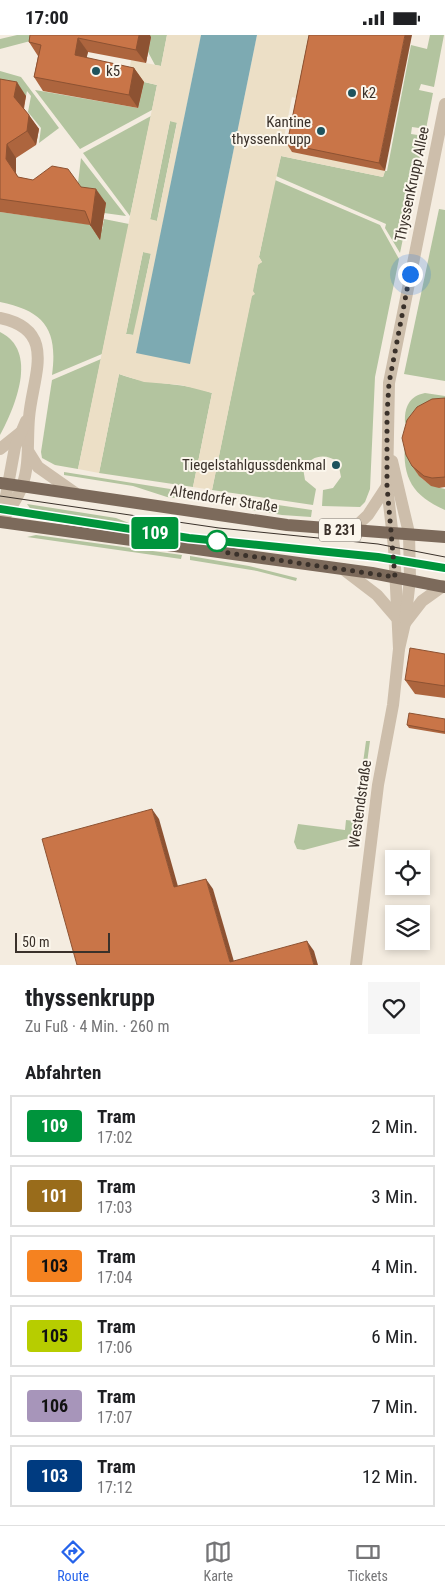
<!DOCTYPE html>
<html lang="de">
<meta charset="utf-8">
<style>
:root{--surface:#fff;--page:#f6f6f6;--text:#202124;--muted:#757577;--line:#e0e0e0;--accent:#2563eb}
body{margin:0;font-family:"Roboto Condensed",sans-serif;background:var(--page);color:var(--text);height:100vh;display:flex;flex-direction:column;font-size:19px;white-space:nowrap}
*{box-sizing:border-box;margin:0}
p{font-size:16px;color:var(--muted)}
.icon{flex:none;width:28px;height:28px;fill:none;stroke:currentColor;stroke-width:2;stroke-linecap:round;stroke-linejoin:round}
.map{position:relative;height:930px;overflow:hidden}
.side{display:flex;flex-direction:column;background:var(--surface);flex:1}
.side>*{flex:none}
.badge{padding:0 10px;border-radius:4px;font-size:18px;line-height:32px}
.tools{position:absolute;left:385px;top:815px;display:grid;gap:10px}
.tools a{display:grid;place-items:center;width:45px;height:45px;border-radius:0px;background:var(--surface);box-shadow:0 2px 8px #0003;font-size:25px}
.scale{position:absolute;left:15px;bottom:12px;width:95px;box-sizing:border-box;padding-left:5px;border:2px solid #3a312a;border-top:0;font-size:14px;line-height:18px;white-space:nowrap;color:#3a312a;-webkit-text-stroke:4px #fbf6ec;paint-order:stroke}
.you{position:absolute;width:25px;height:25px;margin:-12px;border:4px solid #fff;border-radius:50%;background:#1a73e8;box-shadow:0 0 0 8px #1a73e833}
.map>.badge{position:absolute;translate:-50% -50%;box-shadow:0 0 0 2px #fff}
h2{padding:0 25px;font-size:19px;line-height:45px}
.round{display:grid;place-items:center;flex:none;width:52px;height:52px;border-radius:0px;background:var(--page)}
.summary{display:flex;align-items:center;justify-content:space-between;height:85px;padding:0 25px}
h1{font-size:24px;font-weight:700;line-height:38px}
ul{padding:0;list-style:none}
li{display:flex;align-items:center;gap:15px;height:62px;margin:0 10px 8px;padding:0 15px;border:2px solid var(--line);border-radius:0px}
li div{flex:1}
li b{display:block;font-size:19px}
li em{font-style:normal}
li .badge{min-width:55px;font-weight:700;text-align:center}
.status{display:flex;justify-content:space-between;align-items:center;height:35px;padding:0 25px;background:var(--surface);direction:ltr}
.status svg{height:14px;fill:currentColor}
.tab-bar{display:flex;justify-content:space-around;align-items:center;height:70px;border-top:1px solid var(--line);background:var(--surface);font-size:14px;color:var(--muted)}
.tab-bar a{display:grid;justify-items:center;gap:2px}
.tab-bar .selected{color:var(--accent)}
.map>svg:first-child{display:block}
.green{fill:#b3c49f}
.plaza{fill:#ecdfc6;fill-rule:evenodd}
.water{fill:#7daab2}
.lines{fill:none;stroke-linecap:round;stroke-linejoin:round}
.minor{stroke:#cdbeab;stroke-width:12}
.major{stroke:#7c6a5b;stroke-width:12}
.tram{stroke:#3a312a;stroke-width:1}
.wall{fill:#ad653e}
.shaded-wall{fill:#8d5232}
.building{fill:#c97548;stroke:#8d5232}
.line-casing{stroke:#fff;stroke-width:11}
.line{stroke:#00943c;stroke-width:8}
.walk{stroke:#3a312a;stroke-width:5;stroke-dasharray:0 9}
.poi-dot{fill:#1e535d;stroke:#fbf6ec;stroke-width:2}
.stop-dot{fill:#fff;stroke:#00943c;stroke-width:2.5}
.labels{text-anchor:middle;stroke-width:4;stroke-linejoin:round;paint-order:stroke}
.shield{fill:#fbf6ec;stroke:#746c64;stroke-width:1}
.shield-label{font-size:14px;font-weight:bold;fill:#3a312a}
.poi-label{font-size:15px;fill:#3a312a;stroke:#fbf6ec;text-anchor:start}
.street-label{font-size:15px;fill:#3a312a;stroke:#fbf6ec}
</style>
<div class="status"><b>17:00</b><svg viewBox="0 0 49 12"><path d="M0 12V9h3v3zM5 12V6h3v6zM10 12V3h3v9zM15 12V0h3v12zM26 1h20v11H26zM47 4h2v5h-2z"/></svg></div>
<div class="map">
<svg width="445" height="930" viewBox="0 0 445 930">
<rect width="100%" height="100%" fill="#f4ece0"/>
<!-- green -->
<g class="green">
<path d="M 17,0 L 38,0 L 38,4 L 0,14 L 0,4 Z"/>
<path d="M 144,0 L 167,0 L 161,31 L 155,30 L 148,17 L 151,2 Z"/>
<path d="M 430,0 L 444,0 L 434,52 L 421,49 L 419,55 L 433,58 L 426,94 L 412,92 L 411,99 L 424,101 L 400,218 L 385,193 L 386,189 L 276,141 L 281,121 L 383,142 L 385,136 L 387,136 L 411,10 L 427,14 Z"/>
<path d="M 0,36 L 21,42 L 59,93 L 39,108 L 41,93 L 28,77 L 31,61 L 27,56 L 26,61 L 0,57 Z"/>
<path d="M 144,47 L 157,50 L 152,75 L 80,114 L 35,55 L 138,73 Z"/>
<path d="M 151,81 L 130,181 L 83,118 Z"/>
<path d="M 170,86 L 177,87 L 157,186 L 150,185 Z"/>
<path d="M 81,123 L 126,181 L 104,178 L 106,168 L 91,166 L 78,148 Z"/>
<path d="M 275,145 L 380,190 L 399,224 L 375,342 L 370,454 L 365,467 L 360,472 L 322,471 L 323,455 L 333,453 L 341,442 L 338,427 C 326,418 312,420 303,433 L 305,445 L 316,454 L 313,470 L 212,455 L 258,229 L 262,227 L 259,222 Z"/>
<path d="M 439,174 L 445,175 L 445,346 L 404,339 Z"/>
<path d="M 0,177 L 94,190 L 102,195 L 104,184 L 129,189 L 102,319 L 52,340 C 58,295 45,276 0,267 Z"/>
<path d="M 143,217 L 151,218 L 134,300 L 126,299 Z"/>
<path d="M 0,297 C 39,316 15,372 0,400 Z"/>
<path d="M 101,324 L 78,434 L 55,430 L 42,423 L 41,417 L 52,345 Z"/>
<path d="M 119,339 C 149,351 182,346 212,358 L 193,452 L 99,438 Z"/>
<path d="M 425,358 L 445,361 L 445,365 L 405,388 C 404,373 409,361 425,358 Z"/>
<path d="M 405,408 C 414,433 416,448 445,454 L 445,475 C 413,461 402,443 405,408 Z"/>
<path d="M 64,437 L 189,457 L 191,465 L 167,462 L 133,451 L 64,440 Z"/>
<path d="M 244,465 L 312,475 L 311,482 L 282,480 L 240,473 L 241,466 Z"/>
<path d="M 27,469 L 116,483 L 139,492 L 32,476 Z"/>
<path d="M 36,500 L 182,520 L 181,524 L 27,502 Z"/>
<path d="M 190,521 L 249,531 L 297,543 L 296,546 L 257,536 L 190,525 Z"/>
<path d="M 366,706 L 370,706 L 357,801 L 304,815 L 297,814 L 294,807 L 298,789 L 345,795 L 346,785 L 355,786 Z"/>
</g>
<!-- plaza -->
<path class="plaza" d="M 167,0 L 201,0 L 137,317 L 190,328 L 257,0 L 316,0 L 293,116 L 385,136 L 383,142 L 281,121 L 259,222 L 262,227 L 258,230 L 253,256 L 255,259 L 252,261 L 212,455 L 193,452 L 212,358 L 181,350 L 144,347 L 119,339 L 99,438 L 78,434 L 157,50 L 128,43 L 131,25 L 161,31 ZM 292,62 L 299,64 L 289,110 L 283,108 ZM 170,86 L 177,88 L 157,186 L 150,184 ZM 143,217 L 151,219 L 133,300 L 126,299 Z"/>
<!-- water -->
<path class="water" d="M 201,0 L 257,0 L 190,329 L 136,318 Z"/>
<g class="lines">
<!-- minor -->
<g class="minor">
<path d="M 0,283 C 59,295 32,342 29,383 C 27,405 30,430 22,451 C 18,464 8,476 1,487"/>
<path d="M 0,414 L 20,398"/>
<path d="M 28,416 L 38,432 L 75,458"/>
<path d="M 3,477 L 15,412 L 26,386"/>
<path d="M 351,496 L 368,480 L 387,451"/>
<path d="M 343,534 L 377,560 L 396,582"/>
<path d="M 405,588 L 422,566 L 443,551"/>
<path d="M 399,614 L 394,512 L 387,451 L 389,348 L 445,69"/>
<path d="M 356,930 L 378,750 L 393,670 L 399,614 L 405,588 L 410,544 L 409,498 L 392,426"/>
</g>
<!-- major -->
<g class="major">
<path d="M 0,448 L 287,490 L 445,502"/>
<path d="M 0,487 L 372,538 L 445,552"/>
</g>
<!-- tram -->
<g class="tram">
<path d="M 0,461 L 219,493 L 378,509 L 445,522"/>
<path d="M 0,474 L 189,503 L 379,522 L 445,533"/>
</g>
</g>
<!-- wall -->
<g class="wall">
<path d="M 30,0 L 151,2 L 146,28 L 88,17 L 86,23 L 134,33 L 144,47 L 138,73 L 43,56 L 34,42 L 38,21 L 29,7 Z"/>
<path d="M 309,0 L 385,136 L 292,117 L 287,109 Z"/>
<path d="M 0,44 L 26,61 L 24,74 L 39,94 L 36,110 L 16,123 L 16,138 L 18,142 L 33,145 L 81,152 L 106,168 L 100,205 L 90,190 L 0,177 Z"/>
<path d="M 445,363 L 445,452 L 439,453 L 431,451 L 419,441 L 412,431 Z"/>
<path d="M 445,619 L 445,663 L 415,659 L 405,645 Z"/>
<path d="M 445,684 L 445,699 L 409,693 L 407,690 Z"/>
</g>
<!-- shaded-wall -->
<g class="shaded-wall">
<path d="M 139,0 L 150,0 L 151,2 L 146,28 L 136,15 Z"/>
<path d="M 405,0 L 412,0 L 385,136 L 379,128 Z"/>
<path d="M 78,3 L 88,17 L 84,34 L 75,20 Z"/>
<path d="M 134,33 L 144,47 L 138,73 L 129,60 Z"/>
<path d="M 17,47 L 26,61 L 23,75 L 14,62 Z"/>
<path d="M 29,80 L 39,94 L 36,110 L 27,96 Z"/>
<path d="M 7,109 L 16,123 L 16,138 L 6,124 Z"/>
<path d="M 96,154 L 106,168 L 100,205 L 91,191 Z"/>
<path d="M 152,774 L 159,784 L 181,862 L 174,852 Z"/>
<path d="M 206,844 L 213,854 L 235,930 L 230,927 Z"/>
<path d="M 307,906 L 314,916 L 318,930 L 314,930 Z"/>
</g>
<!-- building -->
<g class="building">
<path d="M 30,0 L 139,0 L 136,15 L 78,3 L 75,20 L 134,33 L 129,60 L 34,42 L 41,10 L 29,7 Z"/>
<path d="M 309,0 L 405,0 L 379,128 L 287,109 Z"/>
<path d="M 0,44 L 17,47 L 14,62 L 29,80 L 27,96 L 7,109 L 6,124 L 18,142 L 33,145 L 52,131 L 68,134 L 81,152 L 96,154 L 91,191 L 85,176 L 0,164 Z"/>
<path d="M 445,363 L 445,442 L 432,443 L 424,441 L 412,431 L 406,420 L 402,403 L 407,385 L 417,372 L 432,364 Z"/>
<path d="M 410,613 L 445,619 L 445,651 L 405,645 Z"/>
<path d="M 409,678 L 445,684 L 445,697 L 407,690 Z"/>
<path d="M 152,774 L 174,852 L 206,844 L 230,927 L 307,906 L 314,930 L 77,930 L 42,804 Z"/>
</g>
<g class="lines">
<defs>
<path id="line" d="M 0,474 L 189,503 L 378,522 L 445,533"/>
</defs>
<!-- line casing -->
<use href="#line" class="line-casing"/>
<!-- line -->
<use href="#line" class="line"/>
<!-- walk -->
<path class="walk" d="M 217,506 L 222,517 L 395,542 L 387,451 L 387,380 L 389,348 L 410,239"/>
</g>
<!-- markers -->
<g class="poi-dot">
<circle cx="96" cy="36" r="5"/>
<circle cx="352" cy="58" r="5"/>
<circle cx="321" cy="96" r="5"/>
<circle cx="336" cy="430" r="5"/>
</g>
<circle class="stop-dot" cx="217" cy="506" r="10"/>
<g class="labels">
<!-- shield labels -->
<rect class="shield" x="319" y="483.5" width="42" height="23" rx="4"/>
<g class="shield-label">
<text x="340" y="500">B 231</text>
</g>
<!-- poi labels -->
<g class="poi-label">
<text x="106" y="41">k5</text>
<text x="362" y="63">k2</text>
<text x="311" y="92" text-anchor="end">Kantine<tspan x="311" dy="17">thyssenkrupp</tspan></text>
<text x="326" y="435" text-anchor="end">Tiegelstahlgussdenkmal</text>
</g>
<!-- street labels -->
<g class="street-label">
<text transform="translate(412 149) rotate(-78)" y="5">ThyssenKrupp Allee</text>
<text transform="translate(224 464) rotate(9)" y="5">Altendorfer Straße</text>
<text transform="translate(360 769) rotate(-82)" y="5">Westendstraße</text>
</g>
</g>
</svg>
<div class="tools">
<a><svg class="icon" aria-label="locate" viewBox="0 0 24 24"><circle cx="12" cy="12" r="6"/><path d="M12 2v4M12 18v4M2 12h4M18 12h4"/></svg></a>
<a><svg class="icon" aria-label="layers" viewBox="0 0 24 24"><path d="M12 4l9 5-9 5-9-5zM3 14l9 5 9-5"/></svg></a>
</div>
<div class="scale">50 m</div>
<div class="you" style="left:410px;top:239px"></div>
<b class="badge" style="left:155px;top:498px;background:#00943c;color:#fff">109</b>
</div>
<section class="side">
<div class="summary"><div><h1>thyssenkrupp</h1><p>Zu Fuß · 4 Min. · 260 m</p></div><a class="round"><svg class="icon" aria-label="heart" viewBox="0 0 24 24"><path d="M12 20l-8-8c-3-5 5-10 8-4 3-6 11-1 8 4z"/></svg></a></div>
<h2>Abfahrten</h2>
<ul>
<li><span class="badge" style="background:#00943c;color:#fff">109</span><div><b>Tram</b><p>17:02</p></div><em>2 Min.</em></li>
<li><span class="badge" style="background:#996c1b;color:#fff">101</span><div><b>Tram</b><p>17:03</p></div><em>3 Min.</em></li>
<li><span class="badge" style="background:#f58220;color:#111">103</span><div><b>Tram</b><p>17:04</p></div><em>4 Min.</em></li>
<li><span class="badge" style="background:#b7cd00;color:#111">105</span><div><b>Tram</b><p>17:06</p></div><em>6 Min.</em></li>
<li><span class="badge" style="background:#a795ba;color:#111">106</span><div><b>Tram</b><p>17:07</p></div><em>7 Min.</em></li>
<li><span class="badge" style="background:#003b80;color:#fff">103</span><div><b>Tram</b><p>17:12</p></div><em>12 Min.</em></li>
</ul>
</section>
<nav class="tab-bar">
<a class="selected"><svg class="icon" aria-label="directions" viewBox="0 0 24 24"><path d="M12 3l9 9-9 9-9-9zM9 14v-3h6M13 9l2 2-2 2"/></svg>Route</a>
<a><svg class="icon" aria-label="map" viewBox="0 0 24 24"><path d="M3 6l6-2 6 2 6-2v14l-6 2-6-2-6 2zM9 4v14M15 6v14"/></svg>Karte</a>
<a><svg class="icon" aria-label="tickets" viewBox="0 0 24 24"><path d="M3 7h18v10H3zM15 7v10"/></svg>Tickets</a>
</nav>
